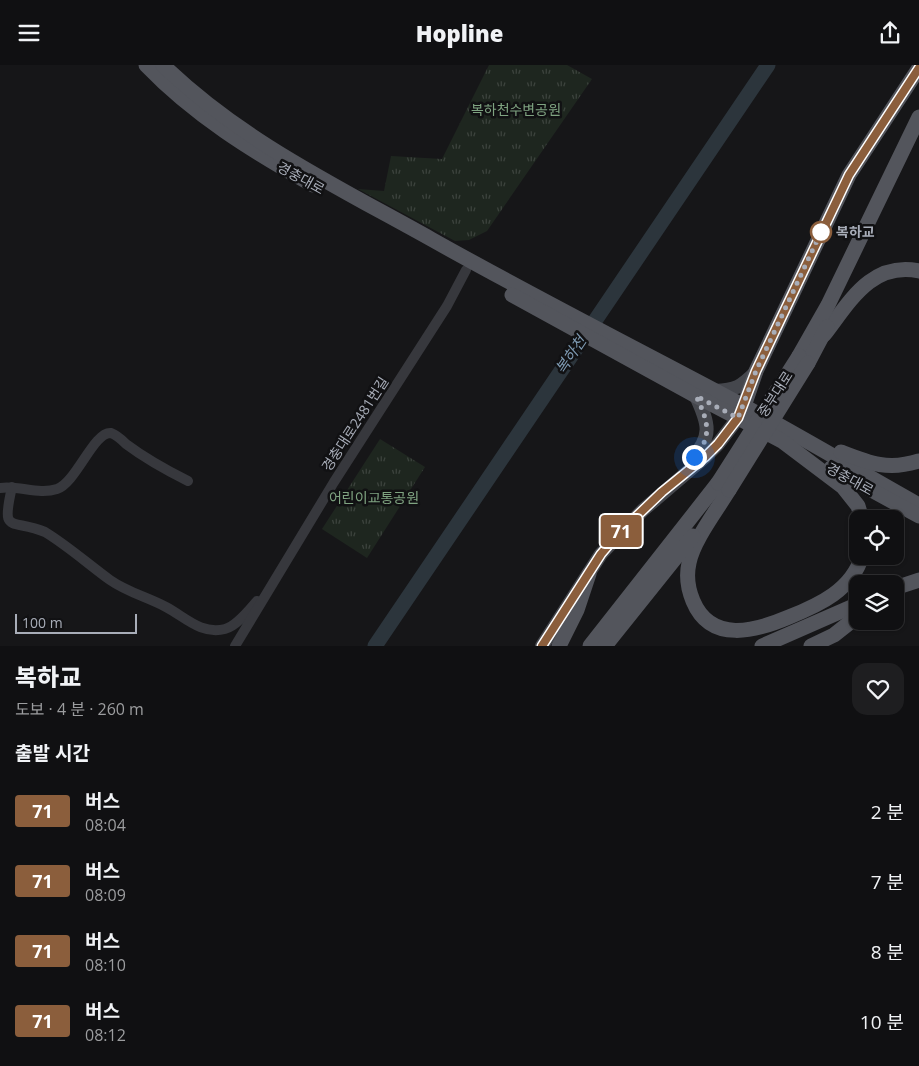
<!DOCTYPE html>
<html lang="ko">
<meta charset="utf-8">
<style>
:root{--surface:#101012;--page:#1e1e20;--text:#f1f3f6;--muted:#9c9d9f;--line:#303032}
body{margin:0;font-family:"Open Sans","Noto Sans KR",sans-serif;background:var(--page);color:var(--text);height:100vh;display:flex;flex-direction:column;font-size:19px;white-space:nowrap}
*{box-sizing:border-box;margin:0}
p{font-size:16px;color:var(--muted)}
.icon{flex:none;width:28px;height:28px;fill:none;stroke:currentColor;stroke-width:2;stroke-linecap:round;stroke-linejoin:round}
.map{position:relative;height:581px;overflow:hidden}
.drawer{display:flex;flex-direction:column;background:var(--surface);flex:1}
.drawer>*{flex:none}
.badge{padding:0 10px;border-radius:4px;font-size:18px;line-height:32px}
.buttons{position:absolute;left:849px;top:445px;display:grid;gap:10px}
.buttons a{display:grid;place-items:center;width:55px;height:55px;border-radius:10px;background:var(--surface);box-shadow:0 1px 4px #0004,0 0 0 1px var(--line);font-size:25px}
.scale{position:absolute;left:15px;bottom:12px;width:122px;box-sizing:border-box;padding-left:5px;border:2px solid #a8adb8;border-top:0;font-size:14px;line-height:18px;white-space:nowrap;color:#a8adb8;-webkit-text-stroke:4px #111113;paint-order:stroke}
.you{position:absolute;width:25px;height:25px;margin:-12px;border:4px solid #fff;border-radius:50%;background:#1a73e8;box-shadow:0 0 0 8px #1a73e833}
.map>.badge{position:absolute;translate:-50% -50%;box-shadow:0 0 0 2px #fff}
h2{padding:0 15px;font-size:19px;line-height:45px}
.round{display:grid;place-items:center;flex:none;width:52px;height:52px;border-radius:15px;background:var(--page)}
.headline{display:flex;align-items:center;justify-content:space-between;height:85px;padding:0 15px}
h1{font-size:24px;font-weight:800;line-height:38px}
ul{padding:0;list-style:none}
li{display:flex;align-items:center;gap:15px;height:70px;padding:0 15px}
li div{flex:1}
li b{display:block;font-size:19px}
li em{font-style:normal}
li .badge{min-width:55px;font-weight:700;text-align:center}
header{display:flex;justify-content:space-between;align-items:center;height:65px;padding:0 15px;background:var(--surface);font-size:22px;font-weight:800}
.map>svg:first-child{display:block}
.grass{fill:url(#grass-tufts)}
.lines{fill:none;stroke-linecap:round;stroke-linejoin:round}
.river{stroke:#2c353c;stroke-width:15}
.street{stroke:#37383d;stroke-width:10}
.secondary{stroke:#45474d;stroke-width:14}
.primary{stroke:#53555c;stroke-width:15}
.primary-bridge{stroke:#53555c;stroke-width:15}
.line-casing{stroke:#fff;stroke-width:11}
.line{stroke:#8b5e3c;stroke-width:8}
.walk{stroke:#a8adb8;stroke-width:5;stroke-dasharray:0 9}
.stop-dot{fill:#fff;stroke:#8b5e3c;stroke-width:2.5}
.labels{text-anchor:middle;stroke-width:5;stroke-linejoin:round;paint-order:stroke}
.park-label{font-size:14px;fill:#7fa381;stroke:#111113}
.street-label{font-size:14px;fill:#a8adb8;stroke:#111113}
.stop-label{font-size:14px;font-weight:bold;fill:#a8adb8;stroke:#111113;text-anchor:start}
.water-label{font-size:15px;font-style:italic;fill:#7f9bb3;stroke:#111113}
</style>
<header><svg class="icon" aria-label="menu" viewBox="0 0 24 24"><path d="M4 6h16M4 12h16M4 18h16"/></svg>Hopline<svg class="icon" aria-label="share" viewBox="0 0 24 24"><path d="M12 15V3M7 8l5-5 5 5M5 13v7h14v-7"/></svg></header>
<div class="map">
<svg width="919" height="581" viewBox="0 0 919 581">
<defs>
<pattern id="grass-tufts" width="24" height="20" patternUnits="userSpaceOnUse" patternTransform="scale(1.25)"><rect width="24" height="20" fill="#1e261f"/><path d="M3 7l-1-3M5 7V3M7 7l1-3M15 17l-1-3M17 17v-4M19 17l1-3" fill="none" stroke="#3c433d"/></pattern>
</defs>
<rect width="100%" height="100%" fill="#161618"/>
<!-- grass -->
<g class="grass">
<path d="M 489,0 L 567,0 L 592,14 L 487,166 L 469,175 L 455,176 L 358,124 L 384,126 L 391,91 L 442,94 Z"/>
<path d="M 380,374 L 425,402 L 367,493 L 322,464 Z"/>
</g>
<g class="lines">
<!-- river -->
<path class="river" d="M 375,581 L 768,0"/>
<!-- street -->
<g class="street">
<path d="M 12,422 C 1,470 10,453 45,467 C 68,481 88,499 110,515 C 127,527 147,532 166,542 C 185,552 201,570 225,564 C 237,561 249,545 257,536"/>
<path d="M 0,423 C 19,420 38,430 57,424 C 76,418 94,366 111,368 C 117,370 122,375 126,379 C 146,394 166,405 188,416"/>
<path d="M 235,581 L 334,417 L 447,241 L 466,205"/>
</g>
<!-- secondary -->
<g class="secondary">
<path d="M 715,326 C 736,325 741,322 756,307"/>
<path d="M 691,395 C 713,371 709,359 696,331"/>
<path d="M 542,581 L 601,489 L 643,445 L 705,392 L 718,379 L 738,353 L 743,343"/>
</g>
<!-- primary -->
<g class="primary">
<path d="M 146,0 C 194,50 252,86 313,120"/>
<path d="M 163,0 C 240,75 338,122 431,174 C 534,232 639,285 742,340 C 802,372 860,407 919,440"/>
<path d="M 512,230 L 696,331 L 782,376 L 843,422 L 858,441 L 862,454"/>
<path d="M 824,270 C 849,238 871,196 919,206"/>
<path d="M 799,291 L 828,240 L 919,52"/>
<path d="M 808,298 L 827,262"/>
<path d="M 744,341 L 756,306 L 849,110 L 919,3"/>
<path d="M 841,387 C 869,398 888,406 919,396"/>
<path d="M 831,403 L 919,451"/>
<path d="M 729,425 C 717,445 693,476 689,498 C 686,511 688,524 693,536 C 711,579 756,566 789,552 C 819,540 852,525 862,491"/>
<path d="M 895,523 L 919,515"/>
<path d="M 559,581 L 577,545 L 589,509"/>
<path d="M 590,581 L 718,418"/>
<path d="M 605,581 L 693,471"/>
<path d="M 762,581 L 858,539"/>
<path d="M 811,581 L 834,570 L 858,551"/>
</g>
<!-- primary-bridge -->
<g class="primary-bridge">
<path d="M 718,418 L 799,291"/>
<path d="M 729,425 L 808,298"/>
</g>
</g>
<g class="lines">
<defs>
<path id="line" d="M 542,581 L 601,489 L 618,469 L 662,427 L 705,392 L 718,379 L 738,353 L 756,306 L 849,110 L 919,3"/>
</defs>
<!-- line casing -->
<use href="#line" class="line-casing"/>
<!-- line -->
<use href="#line" class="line"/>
<!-- walk -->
<path class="walk" d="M 694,392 C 714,371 707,354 696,331 L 738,353 L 756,306 L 821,167"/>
</g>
<!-- markers -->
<circle class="stop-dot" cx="821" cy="167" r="10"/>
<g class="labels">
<!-- park labels -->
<g class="park-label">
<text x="516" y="50">복하천수변공원</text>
<text x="374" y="438">어린이교통공원</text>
</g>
<!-- street labels -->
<g class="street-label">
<text transform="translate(301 113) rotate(29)" y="5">경충대로</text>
<text transform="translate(775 329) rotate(-57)" y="5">중부대로</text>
<text transform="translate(355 359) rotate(-57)" y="5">경충대로2481번길</text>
<text transform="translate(850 414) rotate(29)" y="5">경충대로</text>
</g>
<!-- stop labels -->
<g class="stop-label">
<text x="836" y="172">복하교</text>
</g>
<!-- water labels -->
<g class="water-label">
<text transform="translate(571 290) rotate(-56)" y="5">복하천</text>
</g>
</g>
</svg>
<div class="buttons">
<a><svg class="icon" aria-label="locate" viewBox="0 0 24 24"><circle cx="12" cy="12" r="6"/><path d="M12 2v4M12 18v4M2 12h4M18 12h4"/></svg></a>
<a><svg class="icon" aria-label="layers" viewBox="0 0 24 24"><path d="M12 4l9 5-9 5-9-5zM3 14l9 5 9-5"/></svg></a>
</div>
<div class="scale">100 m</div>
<div class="you" style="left:694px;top:392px"></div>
<b class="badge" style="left:621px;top:466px;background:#8b5e3c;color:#fff">71</b>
</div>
<section class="drawer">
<div class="headline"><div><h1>복하교</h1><p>도보 · 4 분 · 260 m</p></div><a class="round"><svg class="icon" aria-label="heart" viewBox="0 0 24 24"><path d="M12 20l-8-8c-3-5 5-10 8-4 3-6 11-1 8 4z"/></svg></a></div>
<h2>출발 시간</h2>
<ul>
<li><span class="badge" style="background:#8b5e3c;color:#fff">71</span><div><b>버스</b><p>08:04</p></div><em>2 분</em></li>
<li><span class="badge" style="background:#8b5e3c;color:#fff">71</span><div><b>버스</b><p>08:09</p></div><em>7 분</em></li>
<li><span class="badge" style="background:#8b5e3c;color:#fff">71</span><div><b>버스</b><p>08:10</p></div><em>8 분</em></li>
<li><span class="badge" style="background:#8b5e3c;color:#fff">71</span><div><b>버스</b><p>08:12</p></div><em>10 분</em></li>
</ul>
</section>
